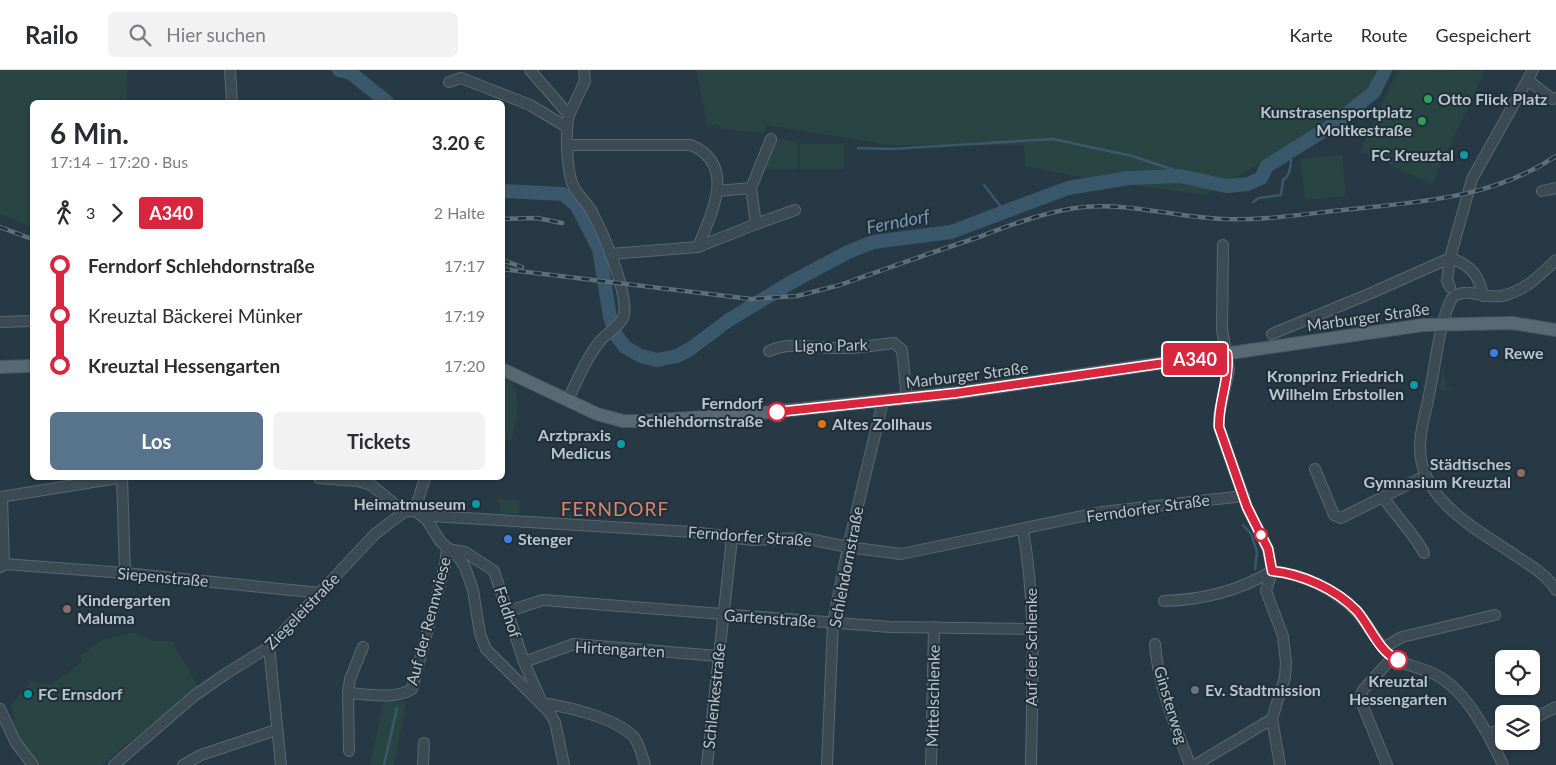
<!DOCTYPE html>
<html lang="de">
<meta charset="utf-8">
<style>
:root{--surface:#fff;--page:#f2f2f3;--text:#2b2b33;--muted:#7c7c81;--line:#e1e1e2;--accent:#58748d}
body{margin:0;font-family:Lato,sans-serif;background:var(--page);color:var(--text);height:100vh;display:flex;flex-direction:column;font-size:19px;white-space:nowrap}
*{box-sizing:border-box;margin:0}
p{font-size:16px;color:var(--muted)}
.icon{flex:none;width:28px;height:28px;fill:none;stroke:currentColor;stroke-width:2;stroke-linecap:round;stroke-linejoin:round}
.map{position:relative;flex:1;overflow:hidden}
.sheet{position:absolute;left:30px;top:30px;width:475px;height:380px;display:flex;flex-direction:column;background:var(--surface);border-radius:8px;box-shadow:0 1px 4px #0004}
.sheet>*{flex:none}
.badge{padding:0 10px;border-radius:4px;font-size:18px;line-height:32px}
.controls{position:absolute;left:1495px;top:580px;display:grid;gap:10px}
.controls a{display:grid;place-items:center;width:45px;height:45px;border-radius:8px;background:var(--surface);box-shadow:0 1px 4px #0004;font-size:25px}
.map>.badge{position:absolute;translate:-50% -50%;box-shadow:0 0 0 2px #fff}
.legs{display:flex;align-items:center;gap:8px;height:55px;padding:0 20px;font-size:16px}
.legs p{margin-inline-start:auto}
.headline{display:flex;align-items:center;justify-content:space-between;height:85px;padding:0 20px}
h1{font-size:28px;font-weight:700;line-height:38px}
.action{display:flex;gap:10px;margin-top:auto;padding:10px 20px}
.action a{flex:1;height:58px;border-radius:8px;background:var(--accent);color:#fff;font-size:20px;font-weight:700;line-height:58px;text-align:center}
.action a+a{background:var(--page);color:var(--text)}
ul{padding:0 20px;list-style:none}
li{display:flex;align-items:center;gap:18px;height:50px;font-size:19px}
li i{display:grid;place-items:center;width:8px;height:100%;margin:0 6px;background:currentColor}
li i::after{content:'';width:12px;height:12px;margin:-6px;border:4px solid;border-radius:50%;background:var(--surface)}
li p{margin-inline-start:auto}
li:first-child i{background:linear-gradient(#0000 50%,currentColor 0)}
li:last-child i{background:linear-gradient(currentColor 50%,#0000 0)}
header{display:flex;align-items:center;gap:30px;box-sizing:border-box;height:70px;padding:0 25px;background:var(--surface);border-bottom:1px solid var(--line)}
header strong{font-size:24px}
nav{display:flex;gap:28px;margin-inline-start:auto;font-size:18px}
.search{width:350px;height:45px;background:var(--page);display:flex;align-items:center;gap:12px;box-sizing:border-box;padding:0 18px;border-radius:8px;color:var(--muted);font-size:19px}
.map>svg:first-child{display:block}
.green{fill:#294543}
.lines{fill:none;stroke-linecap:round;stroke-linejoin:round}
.stream{stroke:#3a586b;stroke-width:2.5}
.river{stroke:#3a586b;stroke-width:14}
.minor-casing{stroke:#5a6771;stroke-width:12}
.major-casing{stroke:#485660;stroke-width:14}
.minor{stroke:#3b4a53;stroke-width:10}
.major{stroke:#596973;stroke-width:12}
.rail-casing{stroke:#5d6f7a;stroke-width:4.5}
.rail{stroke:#202f39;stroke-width:2.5;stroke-dasharray:8;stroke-linecap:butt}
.line-1-casing{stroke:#fff;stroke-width:11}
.line-1{stroke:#d7263d;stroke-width:8}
.leisure-dot{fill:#2e9e5b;stroke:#202f39;stroke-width:2}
.culture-dot{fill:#0f9aa8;stroke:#202f39;stroke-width:2}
.shop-dot{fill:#3f7fe0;stroke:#202f39;stroke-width:2}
.stop-1-dot{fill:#fff;stroke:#d7263d;stroke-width:2.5}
.food-dot{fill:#e8710a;stroke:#202f39;stroke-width:2}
.education-dot{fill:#8d6e63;stroke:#202f39;stroke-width:2}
.worship-dot{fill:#6b7280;stroke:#202f39;stroke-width:2}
.labels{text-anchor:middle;stroke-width:4;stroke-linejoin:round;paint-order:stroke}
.poi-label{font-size:16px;font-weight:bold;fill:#b9c4cd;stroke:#202f39;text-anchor:start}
.street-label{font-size:16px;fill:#b9c4cd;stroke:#202f39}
.stop-label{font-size:16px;font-weight:bold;fill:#b9c4cd;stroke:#202f39;text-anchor:end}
.water-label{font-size:18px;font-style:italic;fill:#789ab0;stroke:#202f39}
.quarter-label{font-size:19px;letter-spacing:1px;fill:#d98468;stroke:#202f39}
</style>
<header>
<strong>Railo</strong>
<div class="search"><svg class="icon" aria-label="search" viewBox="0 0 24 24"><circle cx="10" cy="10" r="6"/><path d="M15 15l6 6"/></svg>Hier suchen</div>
<nav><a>Karte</a><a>Route</a><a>Gespeichert</a></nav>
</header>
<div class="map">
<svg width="1556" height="695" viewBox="0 0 1556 695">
<rect width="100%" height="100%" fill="#273944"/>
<!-- green -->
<g class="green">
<path d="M 0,0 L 128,0 L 126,32 L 32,32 L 32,157 L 0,144 Z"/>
<path d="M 696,0 L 1375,0 L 1370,20 L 1332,52 L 1205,125 L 1096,110 L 1025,96 L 1024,75 L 890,75 L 766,55 L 764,63 L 723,59 L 717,54 L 708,57 Z"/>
<path d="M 1398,0 L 1485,1 L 1432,114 L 1360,81 Z"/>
<path d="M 778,69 L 798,72 L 798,99 L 761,99 L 772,72 Z"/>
<path d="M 844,74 L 844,99 L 800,99 L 800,74 Z"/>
<path d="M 1342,85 L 1346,126 L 1305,130 L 1301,89 Z"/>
<path d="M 1446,290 L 1444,301 L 1446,318 L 1453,317 L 1451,320 L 1443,321 L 1439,318 Z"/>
<path d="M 503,307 C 526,318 516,349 512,369 L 503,370 Z"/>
<path d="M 498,429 L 520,430 L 519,444 L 500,443 Z"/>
<path d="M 129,563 L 137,563 L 153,571 L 172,571 L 198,617 L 101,695 L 36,695 L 19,672 L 11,635 L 30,612 L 52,614 L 82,592 L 80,586 L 101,571 Z"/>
<path d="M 384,630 L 406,633 L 394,695 L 370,695 Z"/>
</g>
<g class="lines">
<!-- stream -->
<g class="stream">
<path d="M 858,78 L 891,79 L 1053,69 L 1132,86 L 1174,100 L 1180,106"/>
<path d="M 984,115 L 1001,137 L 1009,141"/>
<path d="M 1253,132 L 1259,128 L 1281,125 L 1283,110 C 1292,104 1291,90 1291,80"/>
<path d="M 1243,455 L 1251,464 L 1257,482 L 1255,499"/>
<path d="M 384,695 L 397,638"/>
</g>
<!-- river -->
<g class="river">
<path d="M 339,0 L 351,3 L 387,32"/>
<path d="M 502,121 L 563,124 L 577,136 L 599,179 L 610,247 L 616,265 L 625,277 L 641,286 L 657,290 L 677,286 L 690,279 L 729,250 L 790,213 L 848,182 L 873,172 L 951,162 L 1068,118 L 1129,108 L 1180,106 L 1226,116 L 1248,114 L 1261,108 L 1267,96 L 1334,54 L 1374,22 L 1385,0"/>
</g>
<defs>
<g id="minor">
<path d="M 230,0 L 232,32"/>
<path d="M 530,0 L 569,45 C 565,59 567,99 572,113 C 576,124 588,133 593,144 C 604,165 628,222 624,245 C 622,255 607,263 601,270 C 587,287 577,310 568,330"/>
<path d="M 1528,10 L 1552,29 L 1556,28"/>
<path d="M 449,12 L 461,8 L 530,35 L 565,56"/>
<path d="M 569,45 L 585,11 L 584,0"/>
<path d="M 567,75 L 691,75 C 737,95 712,142 698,177"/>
<path d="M 717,121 L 751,118"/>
<path d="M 1542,121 L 1556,118"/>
<path d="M 756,154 L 795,140"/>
<path d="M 1223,175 L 1222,259 L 1229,300 L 1219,345 L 1219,357 L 1247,437 L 1268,479 L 1272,501"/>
<path d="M 610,184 L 698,177 L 756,154 L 751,118 L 771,69"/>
<path d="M 1450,188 L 1447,211 L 1450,217"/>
<path d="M 1556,190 C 1539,206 1524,222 1501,226 C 1484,229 1466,216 1452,228 C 1439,253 1436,292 1430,320 C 1427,339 1420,357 1420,377 C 1420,431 1477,459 1516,486 C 1530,495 1547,505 1556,520"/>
<path d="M 1483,226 C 1479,205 1471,195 1450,188 L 1472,109 L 1533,0"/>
<path d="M 0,252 L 32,251"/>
<path d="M 1272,264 L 1369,224 L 1450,188"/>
<path d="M 769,281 C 791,271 812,278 835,278 C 855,279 875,275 894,273 L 902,280 L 907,329"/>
<path d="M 1315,399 L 1334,445 L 1341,448 L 1425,406"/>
<path d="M 122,408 L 125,503"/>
<path d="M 319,408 L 358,411 L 371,415 L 398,437 L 431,446 L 693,462 L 752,470 L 804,468 L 848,477 L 901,484 L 1102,442 L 1244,426"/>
<path d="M 0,427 L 118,408"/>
<path d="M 1384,428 C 1396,447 1414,463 1424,483"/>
<path d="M 415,440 L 425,408"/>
<path d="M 418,443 L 427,450 L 440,471 L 459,488 L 465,497 L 473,520 L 480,564 L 486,579 L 549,642 L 555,652 L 564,695"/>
<path d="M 1023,460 C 1037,538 1032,616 1031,695"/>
<path d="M 447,479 L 465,482 L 494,501 L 524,592 L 542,633 C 568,637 613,647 633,666 C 639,672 642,687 645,695"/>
<path d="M 4,494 L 125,503 L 321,523"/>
<path d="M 1,497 L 4,494 L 2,427"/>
<path d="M 1272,501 C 1302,504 1335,519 1356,541 C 1369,554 1376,573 1391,586 C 1402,596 1423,597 1436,605 C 1467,621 1489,665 1503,695"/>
<path d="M 1272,501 L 1266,521 L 1283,566 L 1286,593 L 1285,607 L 1272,649 L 1280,695"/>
<path d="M 1164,531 C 1202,530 1239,521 1272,501"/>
<path d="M 509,541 L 543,530 L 890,557 L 1033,559"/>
<path d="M 1155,574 C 1158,616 1176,657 1190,695"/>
<path d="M 269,577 L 281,695"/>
<path d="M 1383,578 L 1402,567 L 1495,545"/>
<path d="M 524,592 L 574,574 L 718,586"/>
<path d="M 348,623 L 350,609 L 363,577"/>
<path d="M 0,639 L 16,673 L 33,695"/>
<path d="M 1531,650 L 1556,637"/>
<path d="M 1489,663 L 1504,659"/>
<path d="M 349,681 L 348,623 C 368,624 395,630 412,619 L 445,495 L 447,479"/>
<path d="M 114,695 L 194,626 L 227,603 L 269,577 L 375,464 L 404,442 L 412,441"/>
<path d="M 183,695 L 201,685 L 276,660"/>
<path d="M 423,695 L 424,673"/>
<path d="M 707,695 L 732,468"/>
<path d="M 827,695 L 833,553 L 848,477 L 883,331"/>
<path d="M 931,695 L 934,557"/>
<path d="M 1195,695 L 1272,649"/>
<path d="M 1387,695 L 1360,629 L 1363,620 L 1392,588"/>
</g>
<g id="major">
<path d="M 0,297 L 32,296"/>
<path d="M 502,299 L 597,344 L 623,351 L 644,351 L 752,344 L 956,323 L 1423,255 L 1512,253 L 1556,260"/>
</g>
</defs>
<!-- minor casing -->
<use href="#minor" class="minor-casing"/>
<!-- major casing -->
<use href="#major" class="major-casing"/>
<!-- minor -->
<use href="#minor" class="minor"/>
<!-- major -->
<use href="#major" class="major"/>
<defs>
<g id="rail">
<path d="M 502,149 L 537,148 L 562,153"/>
<path d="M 0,157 L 32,169"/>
<path d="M 502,190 L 522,197"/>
<path d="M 502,199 L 751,229 L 797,226 L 840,215 C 885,199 930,183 976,168 C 1011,155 1046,141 1084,137 C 1131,133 1176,147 1223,149 C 1263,151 1303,144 1343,140 C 1417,132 1492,129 1556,86"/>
</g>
</defs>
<!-- rail casing -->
<use href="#rail" class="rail-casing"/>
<!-- rail -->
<use href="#rail" class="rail"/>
</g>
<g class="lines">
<defs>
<path id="line-1" d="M 777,342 L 956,323 L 1227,284 C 1230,309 1218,332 1219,357 L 1247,437 L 1268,479 L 1272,501 C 1302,504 1336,519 1357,541 C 1370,556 1379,582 1398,590"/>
</defs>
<!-- line-1 casing -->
<use href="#line-1" class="line-1-casing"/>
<!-- line-1 -->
<use href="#line-1" class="line-1"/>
</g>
<!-- markers -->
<g class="leisure-dot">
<circle cx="1428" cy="29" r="5"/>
<circle cx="1422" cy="51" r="5"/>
</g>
<g class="culture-dot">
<circle cx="1464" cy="85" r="5"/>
<circle cx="1414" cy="315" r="5"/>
<circle cx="621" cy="374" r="5"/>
<circle cx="476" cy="434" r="5"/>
<circle cx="28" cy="624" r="5"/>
</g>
<g class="shop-dot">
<circle cx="1494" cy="283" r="5"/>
<circle cx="508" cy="469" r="5"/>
</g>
<g class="stop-1-dot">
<circle cx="777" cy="342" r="9"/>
<circle cx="1261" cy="465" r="6"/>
<circle cx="1398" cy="590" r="9"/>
</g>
<circle class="food-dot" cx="822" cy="354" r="5"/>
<g class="education-dot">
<circle cx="1521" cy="403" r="5"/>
<circle cx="67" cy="539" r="5"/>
</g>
<circle class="worship-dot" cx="1195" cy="620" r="5"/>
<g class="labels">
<!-- poi labels -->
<g class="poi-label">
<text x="1438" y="35">Otto Flick Platz</text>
<text x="1412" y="48" text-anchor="end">Kunstrasensportplatz<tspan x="1412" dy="18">Moltkestraße</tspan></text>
<text x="1454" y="91" text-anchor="end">FC Kreuztal</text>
<text x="1504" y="289">Rewe</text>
<text x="1404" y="312" text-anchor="end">Kronprinz Friedrich<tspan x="1404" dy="18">Wilhelm Erbstollen</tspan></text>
<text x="832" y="360">Altes Zollhaus</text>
<text x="611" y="371" text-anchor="end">Arztpraxis<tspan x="611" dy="18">Medicus</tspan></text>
<text x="1511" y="400" text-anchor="end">Städtisches<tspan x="1511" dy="18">Gymnasium Kreuztal</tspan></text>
<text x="466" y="440" text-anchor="end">Heimatmuseum</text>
<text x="518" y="475">Stenger</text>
<text x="77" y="536">Kindergarten<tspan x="77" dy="18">Maluma</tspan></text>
<text x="1205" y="626">Ev. Stadtmission</text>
<text x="38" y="630">FC Ernsdorf</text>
</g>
<!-- street labels -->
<g class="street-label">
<text transform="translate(1368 247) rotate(-8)" y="6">Marburger Straße</text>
<text transform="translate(831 275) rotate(-1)" y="6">Ligno Park</text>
<text transform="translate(967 305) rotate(-7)" y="6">Marburger Straße</text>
<text transform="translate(1148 438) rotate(-8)" y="6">Ferndorfer Straße</text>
<text transform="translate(750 466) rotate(4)" y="6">Ferndorfer Straße</text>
<text transform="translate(846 497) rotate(-79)" y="6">Schlehdornstraße</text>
<text transform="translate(163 507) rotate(5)" y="6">Siepenstraße</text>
<text transform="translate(302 541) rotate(-46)" y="6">Ziegeleistraße</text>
<text transform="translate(508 542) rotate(72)" y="6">Feldhof</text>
<text transform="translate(770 548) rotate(4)" y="6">Gartenstraße</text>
<text transform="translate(428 551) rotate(-75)" y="6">Auf der Rennwiese</text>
<text transform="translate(1031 577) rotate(-90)" y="6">Auf der Schlenke</text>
<text transform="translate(620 579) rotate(3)" y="6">Hirtengarten</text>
<text transform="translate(714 626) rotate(-84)" y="6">Schlenkestraße</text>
<text transform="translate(933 626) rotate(-89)" y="6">Mittelschlenke</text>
<text transform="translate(1171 635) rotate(73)" y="6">Ginsterweg</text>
</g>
<!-- stop labels -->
<g class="stop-label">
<text x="763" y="339">Ferndorf<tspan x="763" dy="18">Schlehdornstraße</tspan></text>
<text x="1398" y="617" text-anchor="middle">Kreuztal<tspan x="1398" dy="18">Hessengarten</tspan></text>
</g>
<!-- water labels -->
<g class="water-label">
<text transform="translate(898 152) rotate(-11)" y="6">Ferndorf</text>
</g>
<!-- quarter labels -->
<g class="quarter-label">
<text x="615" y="446">FERNDORF</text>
</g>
</g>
</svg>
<div class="controls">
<a><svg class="icon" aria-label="locate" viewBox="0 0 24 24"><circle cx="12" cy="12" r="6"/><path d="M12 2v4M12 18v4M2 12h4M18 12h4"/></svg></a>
<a><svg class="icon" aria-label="layers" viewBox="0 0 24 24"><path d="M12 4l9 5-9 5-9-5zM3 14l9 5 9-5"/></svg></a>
</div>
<b class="badge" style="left:1195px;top:289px;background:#d7263d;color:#fff">A340</b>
<section class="sheet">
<div class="headline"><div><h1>6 Min.</h1><p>17:14 – 17:20 · Bus</p></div><b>3.20 €</b></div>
<div class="legs"><svg class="icon" aria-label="walk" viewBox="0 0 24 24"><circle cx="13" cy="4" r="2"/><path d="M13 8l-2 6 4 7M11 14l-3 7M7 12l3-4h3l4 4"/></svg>3<svg class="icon" aria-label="forward" viewBox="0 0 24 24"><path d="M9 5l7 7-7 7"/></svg><b class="badge" style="background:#d7263d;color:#fff">A340</b><p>2 Halte</p></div>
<ul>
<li><i style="color:#d7263d"></i><b>Ferndorf Schlehdornstraße</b><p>17:17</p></li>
<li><i style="color:#d7263d"></i><span>Kreuztal Bäckerei Münker</span><p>17:19</p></li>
<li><i style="color:#d7263d"></i><b>Kreuztal Hessengarten</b><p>17:20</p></li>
</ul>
<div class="action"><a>Los</a><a>Tickets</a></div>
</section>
</div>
